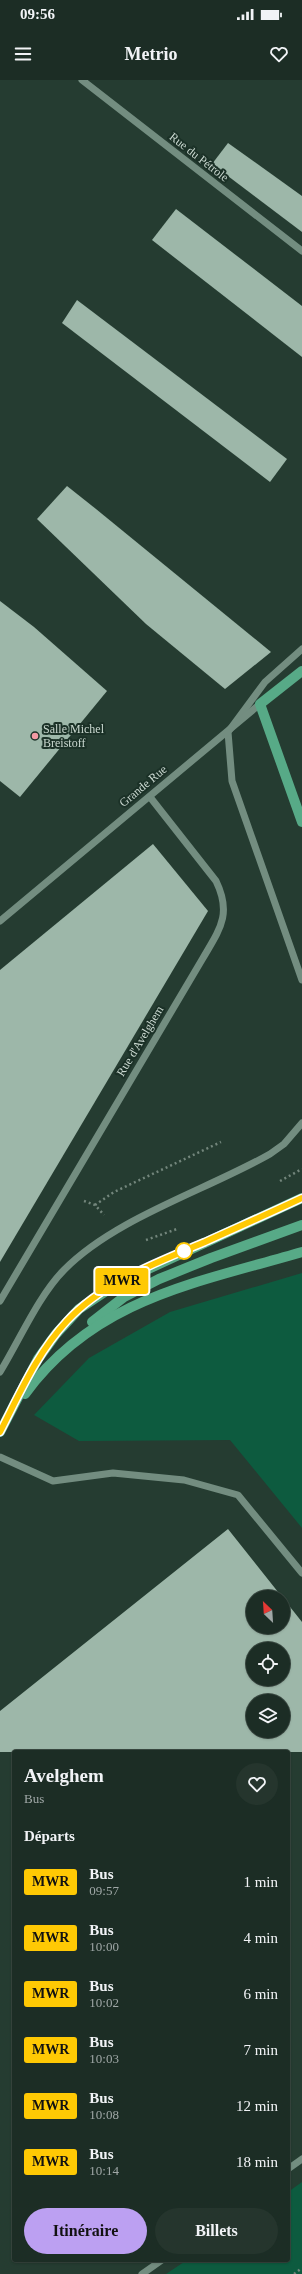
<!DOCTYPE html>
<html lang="fr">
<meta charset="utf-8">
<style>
:root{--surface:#1c2d25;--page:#25352d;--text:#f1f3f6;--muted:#a0a8a7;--line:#3a4942;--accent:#bca0f2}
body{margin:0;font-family:Georgia,serif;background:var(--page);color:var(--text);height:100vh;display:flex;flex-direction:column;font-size:15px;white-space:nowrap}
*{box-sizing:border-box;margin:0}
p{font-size:13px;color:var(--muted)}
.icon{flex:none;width:22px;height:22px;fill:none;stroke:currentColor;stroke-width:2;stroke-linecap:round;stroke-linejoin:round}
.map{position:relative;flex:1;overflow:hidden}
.sheet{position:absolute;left:12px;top:1670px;width:278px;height:512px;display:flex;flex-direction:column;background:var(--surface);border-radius:4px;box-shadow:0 1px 3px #0004,0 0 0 1px var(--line)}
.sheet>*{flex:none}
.badge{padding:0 8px;border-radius:3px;font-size:14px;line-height:26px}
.needle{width:26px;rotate:335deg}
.controls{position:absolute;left:246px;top:1510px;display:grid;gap:8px}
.controls a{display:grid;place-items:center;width:44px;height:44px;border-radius:50%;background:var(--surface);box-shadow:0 1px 3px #0004,0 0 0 1px var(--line);font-size:20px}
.map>.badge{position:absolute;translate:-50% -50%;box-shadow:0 0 0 2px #fff}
h2{padding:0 12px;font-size:15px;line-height:36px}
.round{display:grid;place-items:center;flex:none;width:42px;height:42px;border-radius:21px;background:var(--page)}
.summary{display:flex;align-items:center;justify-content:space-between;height:68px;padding:0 12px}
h1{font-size:19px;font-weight:700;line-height:30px}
.primary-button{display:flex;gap:8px;margin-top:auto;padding:8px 12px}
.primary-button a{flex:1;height:46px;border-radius:24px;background:var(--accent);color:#111;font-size:16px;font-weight:700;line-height:46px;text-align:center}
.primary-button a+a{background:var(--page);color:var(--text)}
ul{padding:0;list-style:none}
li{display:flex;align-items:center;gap:12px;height:56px;padding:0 12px}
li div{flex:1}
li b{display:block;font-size:15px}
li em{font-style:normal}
li .badge{min-width:44px;font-weight:700;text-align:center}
.status{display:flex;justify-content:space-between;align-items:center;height:28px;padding:0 20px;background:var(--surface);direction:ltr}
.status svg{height:11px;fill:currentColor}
header{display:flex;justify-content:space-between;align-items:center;height:52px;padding:0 12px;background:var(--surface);font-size:18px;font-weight:700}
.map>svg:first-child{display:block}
.green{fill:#0d5b3f}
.building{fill:#9db7a9;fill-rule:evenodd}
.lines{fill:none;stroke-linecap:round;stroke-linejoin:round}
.path{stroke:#73867c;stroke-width:2.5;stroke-dasharray:2 3;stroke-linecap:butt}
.minor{stroke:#738d80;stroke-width:7}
.major{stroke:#57aa87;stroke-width:10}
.line-casing{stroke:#fff;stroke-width:9}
.line{stroke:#ffc904;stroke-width:6}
.poi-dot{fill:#f49aa4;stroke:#1b3127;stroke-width:1.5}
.stop-dot{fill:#fff;stroke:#ffc904;stroke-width:2}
.labels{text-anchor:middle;stroke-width:4;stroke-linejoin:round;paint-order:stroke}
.street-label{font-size:12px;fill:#cad8d0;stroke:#1b3127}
.poi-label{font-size:12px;fill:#cad8d0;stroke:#1b3127;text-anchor:start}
</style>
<div class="status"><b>09:56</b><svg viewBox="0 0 49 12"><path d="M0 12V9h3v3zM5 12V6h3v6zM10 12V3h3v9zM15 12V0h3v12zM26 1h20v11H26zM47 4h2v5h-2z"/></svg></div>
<header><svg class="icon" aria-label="menu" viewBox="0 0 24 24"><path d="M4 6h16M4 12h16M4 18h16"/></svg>Metrio<svg class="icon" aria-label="heart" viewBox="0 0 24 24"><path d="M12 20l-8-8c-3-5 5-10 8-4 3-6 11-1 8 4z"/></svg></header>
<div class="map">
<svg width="302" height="2194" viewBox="0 0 302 2194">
<rect width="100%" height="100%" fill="#253c31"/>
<!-- green -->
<g class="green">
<path d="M 302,1193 L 302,1448 L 230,1360 L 79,1361 L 34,1335 L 89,1278 L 170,1232 Z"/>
<path d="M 302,2102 L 302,2194 L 166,2194 L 187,2180 L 288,2180 L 288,2112 Z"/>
</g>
<!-- building -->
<g class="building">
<path d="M 228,63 L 302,116 L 302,152 L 212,84 Z"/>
<path d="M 176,129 L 302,226 L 302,277 L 152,160 Z"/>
<path d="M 77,220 L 287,379 L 270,402 L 62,243 Z"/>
<path d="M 67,406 L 96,429 L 271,572 L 225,609 L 146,544 L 37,439 Z"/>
<path d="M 0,521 L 34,547 L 107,611 L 20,717 L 0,701 Z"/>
<path d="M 153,764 L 208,831 L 0,1182 L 0,890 Z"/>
<path d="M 228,1449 L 282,1517 L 253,1517 L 253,1547 L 283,1547 L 283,1518 L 302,1542 L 302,1672 L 0,1672 L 0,1631 ZM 253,1569 L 283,1569 L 283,1599 L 253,1599 ZM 253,1621 L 283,1621 L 283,1651 L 253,1651 Z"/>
</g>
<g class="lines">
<!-- path -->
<g class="path">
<path d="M 280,1101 L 302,1089"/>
<path d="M 84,1121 L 95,1125 L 104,1135"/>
<path d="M 95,1125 L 114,1112 L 221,1062"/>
<path d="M 146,1160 L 177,1149"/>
<path d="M 294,2194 L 302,2188"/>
</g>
<!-- minor -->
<g class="minor">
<path d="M 82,0 L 302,171"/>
<path d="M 302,569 L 265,602 L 228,652 L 232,701 L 302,900"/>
<path d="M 0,841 L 260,624"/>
<path d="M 0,1221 L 203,878 C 220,849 232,834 216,801 L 150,717"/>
<path d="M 0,1292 C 19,1261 39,1215 64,1190 C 115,1138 207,1110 270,1074 L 284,1064 L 302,1043"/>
<path d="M 0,1377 L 53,1401 L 113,1393 L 184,1400 L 238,1415 L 302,1493"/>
<path d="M 288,2089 L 302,2079"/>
<path d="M 142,2194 L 162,2180"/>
</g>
<!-- major -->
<g class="major">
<path d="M 302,591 L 260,624 L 302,742"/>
<path d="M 92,1242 L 124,1217 L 159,1199 L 211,1178 L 302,1145"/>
<path d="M 25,1314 C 94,1219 196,1203 302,1172"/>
<path d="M 0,1352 L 38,1279 L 56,1254 L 79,1229 L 118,1203 L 302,1118"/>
</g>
</g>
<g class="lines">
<defs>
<path id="line" d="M 0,1352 C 20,1313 37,1273 67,1241 C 103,1202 158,1182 205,1162 C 238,1147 270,1133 302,1118"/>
</defs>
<!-- line casing -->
<use href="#line" class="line-casing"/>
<!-- line -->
<use href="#line" class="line"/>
</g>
<!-- markers -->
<circle class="poi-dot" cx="35" cy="656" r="4"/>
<circle class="stop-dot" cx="184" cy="1171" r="8"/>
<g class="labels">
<!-- street labels -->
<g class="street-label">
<text transform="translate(199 77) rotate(38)" y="4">Rue du Pétrole</text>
<text transform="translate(143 706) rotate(-40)" y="4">Grande Rue</text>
<text transform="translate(140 961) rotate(-59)" y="4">Rue d'Avelghem</text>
</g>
<!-- poi labels -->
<g class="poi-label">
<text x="43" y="653">Salle Michel<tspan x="43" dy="14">Breistoff</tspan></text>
</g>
</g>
</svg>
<div class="controls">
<a><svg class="needle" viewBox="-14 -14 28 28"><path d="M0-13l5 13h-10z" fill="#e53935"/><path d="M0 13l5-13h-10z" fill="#a0a8a7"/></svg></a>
<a><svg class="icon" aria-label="locate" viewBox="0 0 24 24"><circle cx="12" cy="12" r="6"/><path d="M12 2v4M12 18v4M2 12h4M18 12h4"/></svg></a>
<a><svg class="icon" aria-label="layers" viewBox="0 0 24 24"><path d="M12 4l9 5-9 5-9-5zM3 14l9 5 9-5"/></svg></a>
</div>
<b class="badge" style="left:122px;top:1201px;background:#ffc904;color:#111">MWR</b>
<section class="sheet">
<div class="summary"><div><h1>Avelghem</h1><p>Bus</p></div><a class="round"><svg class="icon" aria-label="heart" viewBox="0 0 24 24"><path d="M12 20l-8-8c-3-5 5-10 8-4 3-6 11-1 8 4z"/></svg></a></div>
<h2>Départs</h2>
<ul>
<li><span class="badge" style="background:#ffc904;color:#111">MWR</span><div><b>Bus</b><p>09:57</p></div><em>1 min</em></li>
<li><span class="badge" style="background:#ffc904;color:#111">MWR</span><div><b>Bus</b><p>10:00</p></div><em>4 min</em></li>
<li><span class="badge" style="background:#ffc904;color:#111">MWR</span><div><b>Bus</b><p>10:02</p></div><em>6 min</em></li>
<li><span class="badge" style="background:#ffc904;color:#111">MWR</span><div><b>Bus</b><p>10:03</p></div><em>7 min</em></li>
<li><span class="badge" style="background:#ffc904;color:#111">MWR</span><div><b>Bus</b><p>10:08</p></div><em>12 min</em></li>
<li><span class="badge" style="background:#ffc904;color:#111">MWR</span><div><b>Bus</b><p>10:14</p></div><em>18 min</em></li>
</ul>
<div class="primary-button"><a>Itinéraire</a><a>Billets</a></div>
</section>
</div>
